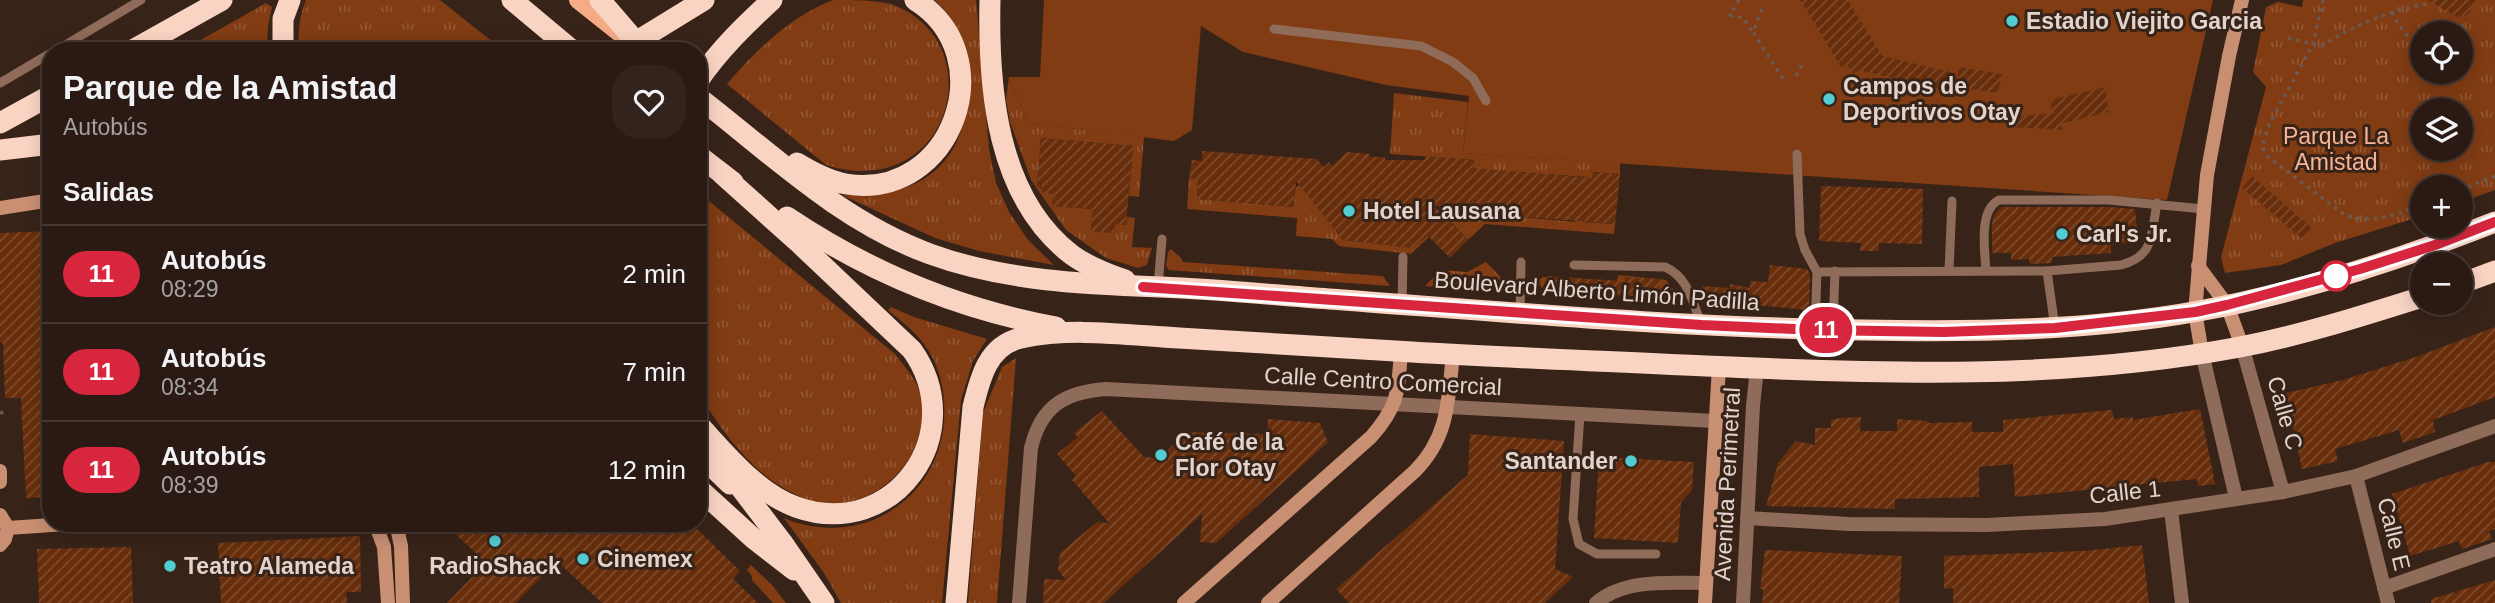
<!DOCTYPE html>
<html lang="es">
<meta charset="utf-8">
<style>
:root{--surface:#2a1a13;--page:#32231c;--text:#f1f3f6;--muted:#a5a1a0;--line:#463833}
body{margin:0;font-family:Helvetica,sans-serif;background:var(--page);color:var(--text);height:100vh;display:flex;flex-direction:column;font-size:26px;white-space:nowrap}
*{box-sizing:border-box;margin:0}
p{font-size:23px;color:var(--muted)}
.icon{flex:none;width:38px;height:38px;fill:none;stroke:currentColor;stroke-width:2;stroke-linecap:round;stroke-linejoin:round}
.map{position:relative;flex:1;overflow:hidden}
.details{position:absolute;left:42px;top:42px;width:665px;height:490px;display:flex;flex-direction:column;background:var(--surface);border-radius:28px;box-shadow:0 4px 18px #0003,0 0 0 2px var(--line)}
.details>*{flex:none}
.badge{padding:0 14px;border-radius:23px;font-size:24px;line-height:46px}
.tools{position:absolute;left:2410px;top:21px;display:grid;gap:14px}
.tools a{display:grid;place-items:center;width:63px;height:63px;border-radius:50%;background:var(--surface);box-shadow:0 4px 18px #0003,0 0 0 2px var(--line);font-size:35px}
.map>.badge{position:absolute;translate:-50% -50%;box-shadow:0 0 0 4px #fff}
h2{padding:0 21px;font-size:26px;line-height:63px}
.round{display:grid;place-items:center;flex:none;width:74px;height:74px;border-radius:28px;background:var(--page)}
.head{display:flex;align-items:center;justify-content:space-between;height:119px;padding:0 21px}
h1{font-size:33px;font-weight:700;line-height:52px}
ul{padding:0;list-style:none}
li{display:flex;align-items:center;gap:21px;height:98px;padding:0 21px;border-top:2px solid var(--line)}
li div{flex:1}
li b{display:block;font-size:26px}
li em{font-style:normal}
li .badge{min-width:77px;font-weight:700;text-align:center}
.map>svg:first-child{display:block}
.grass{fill:url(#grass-tufts);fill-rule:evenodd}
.pitch{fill:#813c13}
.building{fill:url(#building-hatch)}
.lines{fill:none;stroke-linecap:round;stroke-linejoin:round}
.path{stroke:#6c5950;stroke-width:3.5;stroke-dasharray:3.5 5;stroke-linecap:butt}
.lane{stroke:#8f6b59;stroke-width:9}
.street{stroke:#8f6b59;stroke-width:14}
.secondary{stroke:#c98f73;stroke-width:14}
.primary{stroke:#f6ab87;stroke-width:18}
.highway{stroke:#f9d4c3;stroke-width:21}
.highway-bridge{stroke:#f9d4c3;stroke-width:21}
.line-casing{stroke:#fff;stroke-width:16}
.line{stroke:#d7263d;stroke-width:10}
.poi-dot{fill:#51ccd2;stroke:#382319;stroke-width:2.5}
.stop-dot{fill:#fff;stroke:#d7263d;stroke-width:3.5}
.labels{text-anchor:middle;stroke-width:6;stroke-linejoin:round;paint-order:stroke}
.poi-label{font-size:23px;font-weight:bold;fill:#e2d4cd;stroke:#382319;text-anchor:start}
.park-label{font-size:23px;fill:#f7b495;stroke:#382319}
.street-label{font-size:23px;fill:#e2d4cd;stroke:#382319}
</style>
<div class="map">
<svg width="2495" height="603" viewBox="0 0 2495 603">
<defs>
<pattern id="grass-tufts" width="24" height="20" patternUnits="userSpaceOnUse" patternTransform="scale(1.75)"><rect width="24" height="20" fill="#813c13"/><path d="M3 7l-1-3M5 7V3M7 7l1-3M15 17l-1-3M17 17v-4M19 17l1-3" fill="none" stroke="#935734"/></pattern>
<pattern id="building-hatch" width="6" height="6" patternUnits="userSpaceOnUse" patternTransform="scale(1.75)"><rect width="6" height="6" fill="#682e0b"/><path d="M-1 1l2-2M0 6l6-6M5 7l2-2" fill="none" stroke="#7d4b2d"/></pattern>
</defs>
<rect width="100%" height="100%" fill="#382319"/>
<!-- grass -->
<g class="grass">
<path d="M 306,0 L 440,0 L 504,51 L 299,51 C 298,32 299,17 306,0 Z"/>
<path d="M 833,0 C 852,0 873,0 891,4 C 994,41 951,204 826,165 L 727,84 C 757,49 790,17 833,0 Z"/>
<path d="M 934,0 L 976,0 L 989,149 L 996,183 L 1009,212 L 1028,240 L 1054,265 L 979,251 L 935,238 L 842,195 C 889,198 938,186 958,139 C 965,123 965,103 966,86 C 966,78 969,67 967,59 C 964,37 952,14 934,0 Z"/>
<path d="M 2303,0 L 2495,0 L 2495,190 L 2461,202 L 2460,187 L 2422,187 L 2422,216 L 2335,243 L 2281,265 L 2225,273 L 2221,257 L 2266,87 L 2253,72 L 2266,7 L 2278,2 L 2302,7 ZM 2422,33 L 2460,33 L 2460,72 L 2422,72 ZM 2422,110 L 2460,110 L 2460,149 L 2422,149 Z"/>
<path d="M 266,3 L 272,7 L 268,26 L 267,51 L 181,51 Z"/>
<path d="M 1009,77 L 1028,123 L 1144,137 L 1139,197 L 1129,196 L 1133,146 L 1041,138 L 1037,186 L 1053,194 L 1053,206 L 1093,209 L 1091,231 L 1114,233 L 1115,224 L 1126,225 L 1127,217 L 1135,218 L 1132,247 L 1152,248 L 1147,265 L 1138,268 L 1106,258 L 1066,230 L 1031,180 L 1010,122 L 1006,99 Z"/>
<path d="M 1394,93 L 1468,102 L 1463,153 L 1620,163 L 1620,174 L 1593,172 L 1591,198 L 1587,177 L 1490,170 L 1490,214 L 1575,222 L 1576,215 L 1584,222 L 1615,224 L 1614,234 L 1485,224 L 1468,240 L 1448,219 L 1471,197 L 1474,160 L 1390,154 Z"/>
<path d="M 1189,178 L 1198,179 L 1197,199 L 1293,207 L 1296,187 L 1300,185 L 1343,240 L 1413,248 L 1428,235 L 1429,237 L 1411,254 L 1339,246 L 1332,239 L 1296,236 L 1297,218 L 1187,209 Z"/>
<path d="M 698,192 L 895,354 C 906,368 918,381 922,399 C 924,406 922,413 922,420 C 918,474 859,519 806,499 C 757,481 724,435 698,392 Z"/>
<path d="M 1171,249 L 1181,258 L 1183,262 L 1383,276 L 1390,286 L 1169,270 L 1166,266 L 1168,252 Z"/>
<path d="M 1486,262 L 1514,291 L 1425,286 L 1441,270 L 1467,272 Z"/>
<path d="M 1618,275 L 1666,280 L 1681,299 L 1544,290 L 1537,282 L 1543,277 L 1617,282 Z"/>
<path d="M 891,307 L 914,317 L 987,339 L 973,361 L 961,400 L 942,603 L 841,603 L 824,573 L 784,518 C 866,553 951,491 944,402 C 943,383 937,362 926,347 C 916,332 901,321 888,310 Z"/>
<path d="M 1016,358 L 997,603 L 968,603 L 983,413 L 1002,367 Z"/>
<path d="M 751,565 L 772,585 L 786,603 L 773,603 L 752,580 L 752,576 L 747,570 Z"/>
</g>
<!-- pitch -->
<path class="pitch" d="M 1044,0 L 2213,0 L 2167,200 L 1463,153 L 1469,96 L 1386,85 L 1243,52 L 1201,26 L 1192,130 L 1174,141 L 1028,123 L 1009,77 L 1040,77 Z"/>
<!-- building -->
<g class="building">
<path d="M 1800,0 L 1848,0 L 1882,56 L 1951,72 L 1946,91 L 1859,70 L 1853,74 L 1847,64 L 1841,67 Z"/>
<path d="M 2427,0 L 2476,0 L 2468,15 L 2457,17 Z"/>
<path d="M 1959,67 L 2002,74 L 1998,93 L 1956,87 Z"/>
<path d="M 2105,87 L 2109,112 L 2060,124 L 2063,130 L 2010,127 L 2010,117 L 2053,113 L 2055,115 L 2049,100 Z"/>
<path d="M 1041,138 L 1133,146 L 1126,225 L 1115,224 L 1114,233 L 1091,231 L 1093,209 L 1052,206 L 1053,194 L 1042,193 L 1042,187 L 1037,187 Z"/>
<path d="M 1202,151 L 1317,159 L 1324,167 L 1329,162 L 1332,166 L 1347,152 L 1370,154 L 1370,157 L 1385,157 L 1385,160 L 1425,160 L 1425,156 L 1474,160 L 1473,168 L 1592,178 L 1593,172 L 1620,174 L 1615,224 L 1489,214 L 1490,210 L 1434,206 L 1468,240 L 1450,258 L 1427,235 L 1413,248 L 1343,240 L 1296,181 L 1294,207 L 1197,199 L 1198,179 L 1189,178 L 1192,160 L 1202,161 Z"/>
<path d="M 2252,176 L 2312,228 L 2302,239 L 2242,188 Z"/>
<path d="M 1821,186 L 1923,189 L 1922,244 L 1879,243 L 1879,251 L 1860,251 L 1861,243 L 1819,241 Z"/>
<path d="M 2001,207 L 2109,207 L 2135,209 L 2138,242 L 2111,245 L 2111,253 L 2052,257 L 2052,263 L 2030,264 L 2029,259 L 2011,260 L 2011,253 L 1992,253 L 1992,223 L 1994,215 Z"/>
<path d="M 51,231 L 51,497 L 26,498 L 21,398 L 5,398 L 3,343 L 0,343 L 0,233 Z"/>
<path d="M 1770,265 L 1807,269 L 1810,274 L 1809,310 L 1755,305 L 1755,310 L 1708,306 L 1708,303 L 1701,302 L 1702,286 L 1730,288 L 1730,284 L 1750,288 L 1751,281 L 1768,282 Z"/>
<path d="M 1547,276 L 1621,281 L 1623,296 L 1546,291 Z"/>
<path d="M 1625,277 L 1660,279 L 1659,297 L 1623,294 Z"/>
<path d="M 2495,327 L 2495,397 L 2433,420 L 2435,432 L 2403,443 L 2399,430 L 2335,449 L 2338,461 L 2302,469 L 2286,393 L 2343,380 L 2419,356 Z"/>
<path d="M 2200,409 L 2215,484 L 2198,486 L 2197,479 L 2015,497 L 2013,464 L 1979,467 L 1979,497 L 1895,499 L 1895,509 L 1766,506 L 1778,463 L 1796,441 L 1815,445 L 1815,428 L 1831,428 L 1831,420 L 1840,418 L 1861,417 L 1860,431 L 1897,431 L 1897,419 L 1927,421 L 1927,423 L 1972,422 L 1972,432 L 2003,432 L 2003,420 L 2112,410 L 2114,419 L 2133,417 L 2133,420 Z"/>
<path d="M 1102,411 L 1144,457 L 1159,458 L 1181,438 L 1182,432 L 1267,434 L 1268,419 L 1320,423 L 1328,442 L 1216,543 L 1200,542 L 1202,514 L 1104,603 L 1043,603 L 1044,579 L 1066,580 L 1058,570 L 1060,553 L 1097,522 L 1109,523 L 1072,480 L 1076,476 L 1057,454 L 1078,437 L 1074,433 Z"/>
<path d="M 1470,434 L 1564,441 L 1555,569 L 1573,577 L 1545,603 L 1349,603 L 1336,589 L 1468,475 Z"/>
<path d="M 1599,457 L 1694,462 L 1692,490 L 1681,502 L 1678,543 L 1594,538 Z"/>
<path d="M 2488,462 L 2495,462 L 2495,529 L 2489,531 L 2492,539 L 2462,549 L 2459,541 L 2410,556 L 2392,494 Z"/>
<path d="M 444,523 L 691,523 L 740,571 L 733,579 L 758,603 L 602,603 L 557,561 L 516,603 L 447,603 L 486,563 Z"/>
<path d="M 360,536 L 361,592 L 346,592 L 347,603 L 221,603 L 218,543 Z"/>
<path d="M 2142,545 L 2149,603 L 1953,603 L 1953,588 L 1944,589 L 1944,556 L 2083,551 Z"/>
<path d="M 131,547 L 133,603 L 39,603 L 37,549 Z"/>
<path d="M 1765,550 L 1902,556 L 1899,603 L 1762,603 L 1763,589 L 1760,589 Z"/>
<path d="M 2495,580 L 2495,603 L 2431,603 L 2431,599 Z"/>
</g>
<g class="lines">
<!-- path -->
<g class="path">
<path d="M 1739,0 L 1730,15 L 1743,18 L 1753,32"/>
<path d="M 2323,0 L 2313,44 L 2269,125 L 2262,147 L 2268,157 L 2345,215 C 2373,224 2395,215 2422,205"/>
<path d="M 1762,9 L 1753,32 L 1785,82"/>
<path d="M 2392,12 C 2399,28 2407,37 2422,47"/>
<path d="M 2288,38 L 2321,46 C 2358,23 2389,11 2431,3"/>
<path d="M 2460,54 L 2468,53 L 2461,20"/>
<path d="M 1796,76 L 1803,62"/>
<path d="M 2460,190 L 2495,176"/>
<path d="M 0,413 L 6,412"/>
</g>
<!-- lane -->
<g class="lane">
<path d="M 1274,29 L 1421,46 L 1453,62 L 1473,78 L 1486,101"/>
<path d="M 55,51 L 141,0"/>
<path d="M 0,83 L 51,53"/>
<path d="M 1797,154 L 1800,234 L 1805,250 L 1817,272 L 1815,330"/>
<path d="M 1574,265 L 1665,267 C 1688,277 1692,301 1701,323"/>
<path d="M 1949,271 L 1952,201"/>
<path d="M 1986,271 C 1985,252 1978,210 1999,200 L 2109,200 L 2204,209"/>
<path d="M 2047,271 L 2055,328"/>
<path d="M 1817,272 L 2047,271 L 2121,265 C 2155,256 2151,234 2157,203"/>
<path d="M 1158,286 L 1162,239"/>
<path d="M 1402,304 L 1403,257"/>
<path d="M 1520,313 L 1521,262"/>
<path d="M 1833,328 L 1835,271"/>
<path d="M 1580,414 L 1573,519 L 1579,544 L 1597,554 L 1656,554"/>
</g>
<!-- street -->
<g class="street">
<path d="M 2242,346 L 2283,492"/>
<path d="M 2202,353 L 2236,498"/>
<path d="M 2356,476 L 2388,603"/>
<path d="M 2171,510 L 2182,603"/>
<path d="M 1747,518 L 1849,524 L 1987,525 L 2105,519 L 2283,492 L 2356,476 L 2495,426"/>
<path d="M 2384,588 L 2495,549"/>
<path d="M 1019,603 L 1031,448 C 1041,406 1065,392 1106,389 L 1715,421"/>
<path d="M 1596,603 C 1625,578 1671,583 1706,583"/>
<path d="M 1743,603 L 1753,406 L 1757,368"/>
</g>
<!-- secondary -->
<g class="secondary">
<path d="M 0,208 L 51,200"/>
<path d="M 2198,266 L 2227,305 L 2242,346"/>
<path d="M 2202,353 L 2195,312 L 2207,175 L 2229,56 L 2242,0"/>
<path d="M 0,471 L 0,482"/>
<path d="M 0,515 L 8,528 L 5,539 L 0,545"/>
<path d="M 375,523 L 384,547 L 388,603"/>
<path d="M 396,523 L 401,546 L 403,603"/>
<path d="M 8,528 L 81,523"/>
<path d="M 1184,603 L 1371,437 C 1399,405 1398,392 1401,351"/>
<path d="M 1268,603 L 1415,471 C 1449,437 1448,400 1453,354"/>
<path d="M 1705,603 L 1719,367"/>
</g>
<!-- primary -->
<path class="primary" d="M 578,0 L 622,35"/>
<!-- highway -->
<g class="highway">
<path d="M 512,0 L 573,51"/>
<path d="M 600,0 L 644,51"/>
<path d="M 990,0 C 988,87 996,197 1072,255 C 1087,266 1107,274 1125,280"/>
<path d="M 131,51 L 222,0"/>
<path d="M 283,51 L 283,19 L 290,0"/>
<path d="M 698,81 C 719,50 745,25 772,0"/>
<path d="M 698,97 C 772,154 840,221 930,254 C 1004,281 1083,284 1161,287 C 1217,289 1273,295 1329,299 C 1507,312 1684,328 1863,330 C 1974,332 2088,331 2199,311 C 2298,293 2401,259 2495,222"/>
<path d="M 0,123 L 51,95"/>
<path d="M 0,150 L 51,144"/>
<path d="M 698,155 L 733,182"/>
<path d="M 797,163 C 812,172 828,181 846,184 C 953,201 1004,55 915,0"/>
<path d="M 787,217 C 869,272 958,309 1056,327"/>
<path d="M 2460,284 L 2495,271"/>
<path d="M 698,424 C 726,454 757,493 796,507 C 894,542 971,433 912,350 L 799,243 L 722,174"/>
<path d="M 698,453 L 730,484"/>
<path d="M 724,466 L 782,542 L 824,603"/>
<path d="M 698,488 L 754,539 L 794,570"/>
<path d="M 956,603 L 973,407 C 980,378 988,345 1021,338 C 1072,327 1127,335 1179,338 C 1257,343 1334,347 1412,352 C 1510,358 1608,361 1706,366 C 1884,374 2064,380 2240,347 C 2302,335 2362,316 2422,297"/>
</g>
<!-- highway-bridge -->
<path class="highway-bridge" d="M 621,51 L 704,0"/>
</g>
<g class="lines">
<defs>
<path id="line" d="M 1143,287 L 1702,325 L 1815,330 L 1944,332 L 2055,328 L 2195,312 L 2227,305 L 2360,269 L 2435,245 L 2495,222"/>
</defs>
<!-- line casing -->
<use href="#line" class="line-casing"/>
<!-- line -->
<use href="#line" class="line"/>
</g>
<!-- markers -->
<g class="poi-dot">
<circle cx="2012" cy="21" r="7"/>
<circle cx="1829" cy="99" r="7"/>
<circle cx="1349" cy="211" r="7"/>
<circle cx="2062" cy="234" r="7"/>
<circle cx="1161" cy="455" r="7"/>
<circle cx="1631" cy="461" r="7"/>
<circle cx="495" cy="541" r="7"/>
<circle cx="583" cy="559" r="7"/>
<circle cx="170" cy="566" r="7"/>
</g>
<circle class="stop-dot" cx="2336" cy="276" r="14"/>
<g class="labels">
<!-- poi labels -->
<g class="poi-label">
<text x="2026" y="29">Estadio Viejito Garcia</text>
<text x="1843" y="94">Campos de<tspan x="1843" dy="26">Deportivos Otay</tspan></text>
<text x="1363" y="219">Hotel Lausana</text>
<text x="2076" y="242">Carl's Jr.</text>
<text x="1175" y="450">Café de la<tspan x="1175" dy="26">Flor Otay</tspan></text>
<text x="1617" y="469" text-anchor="end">Santander</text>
<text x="597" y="567">Cinemex</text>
<text x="184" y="574">Teatro Alameda</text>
<text x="495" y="574" text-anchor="middle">RadioShack</text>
</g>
<!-- park labels -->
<g class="park-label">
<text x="2336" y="144">Parque La<tspan x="2336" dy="26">Amistad</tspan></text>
</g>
<!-- street labels -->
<g class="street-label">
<text transform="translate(1597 291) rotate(4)" y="8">Boulevard Alberto Limón Padilla</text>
<text transform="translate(1383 381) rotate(3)" y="8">Calle Centro Comercial</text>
<text transform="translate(2285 413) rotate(74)" y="8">Calle C</text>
<text transform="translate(1727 484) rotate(-87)" y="8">Avenida Perimetral</text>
<text transform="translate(2125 492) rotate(-6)" y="8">Calle 1</text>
<text transform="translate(2394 534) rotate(76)" y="8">Calle E</text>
</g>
</g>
</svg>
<div class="tools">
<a><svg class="icon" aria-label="locate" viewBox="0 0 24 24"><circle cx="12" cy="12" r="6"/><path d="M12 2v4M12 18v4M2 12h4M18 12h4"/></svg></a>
<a><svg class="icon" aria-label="layers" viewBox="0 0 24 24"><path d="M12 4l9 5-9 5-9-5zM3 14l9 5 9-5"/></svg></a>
<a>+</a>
<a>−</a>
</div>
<b class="badge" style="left:1826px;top:330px;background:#d7263d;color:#fff">11</b>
<section class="details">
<div class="head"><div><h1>Parque de la Amistad</h1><p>Autobús</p></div><a class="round"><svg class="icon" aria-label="heart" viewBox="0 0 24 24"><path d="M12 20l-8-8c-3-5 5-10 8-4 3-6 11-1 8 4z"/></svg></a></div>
<h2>Salidas</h2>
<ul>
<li><span class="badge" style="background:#d7263d;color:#fff">11</span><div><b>Autobús</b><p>08:29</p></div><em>2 min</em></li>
<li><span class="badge" style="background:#d7263d;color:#fff">11</span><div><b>Autobús</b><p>08:34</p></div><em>7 min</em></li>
<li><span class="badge" style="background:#d7263d;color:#fff">11</span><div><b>Autobús</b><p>08:39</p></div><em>12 min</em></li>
</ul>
</section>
</div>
